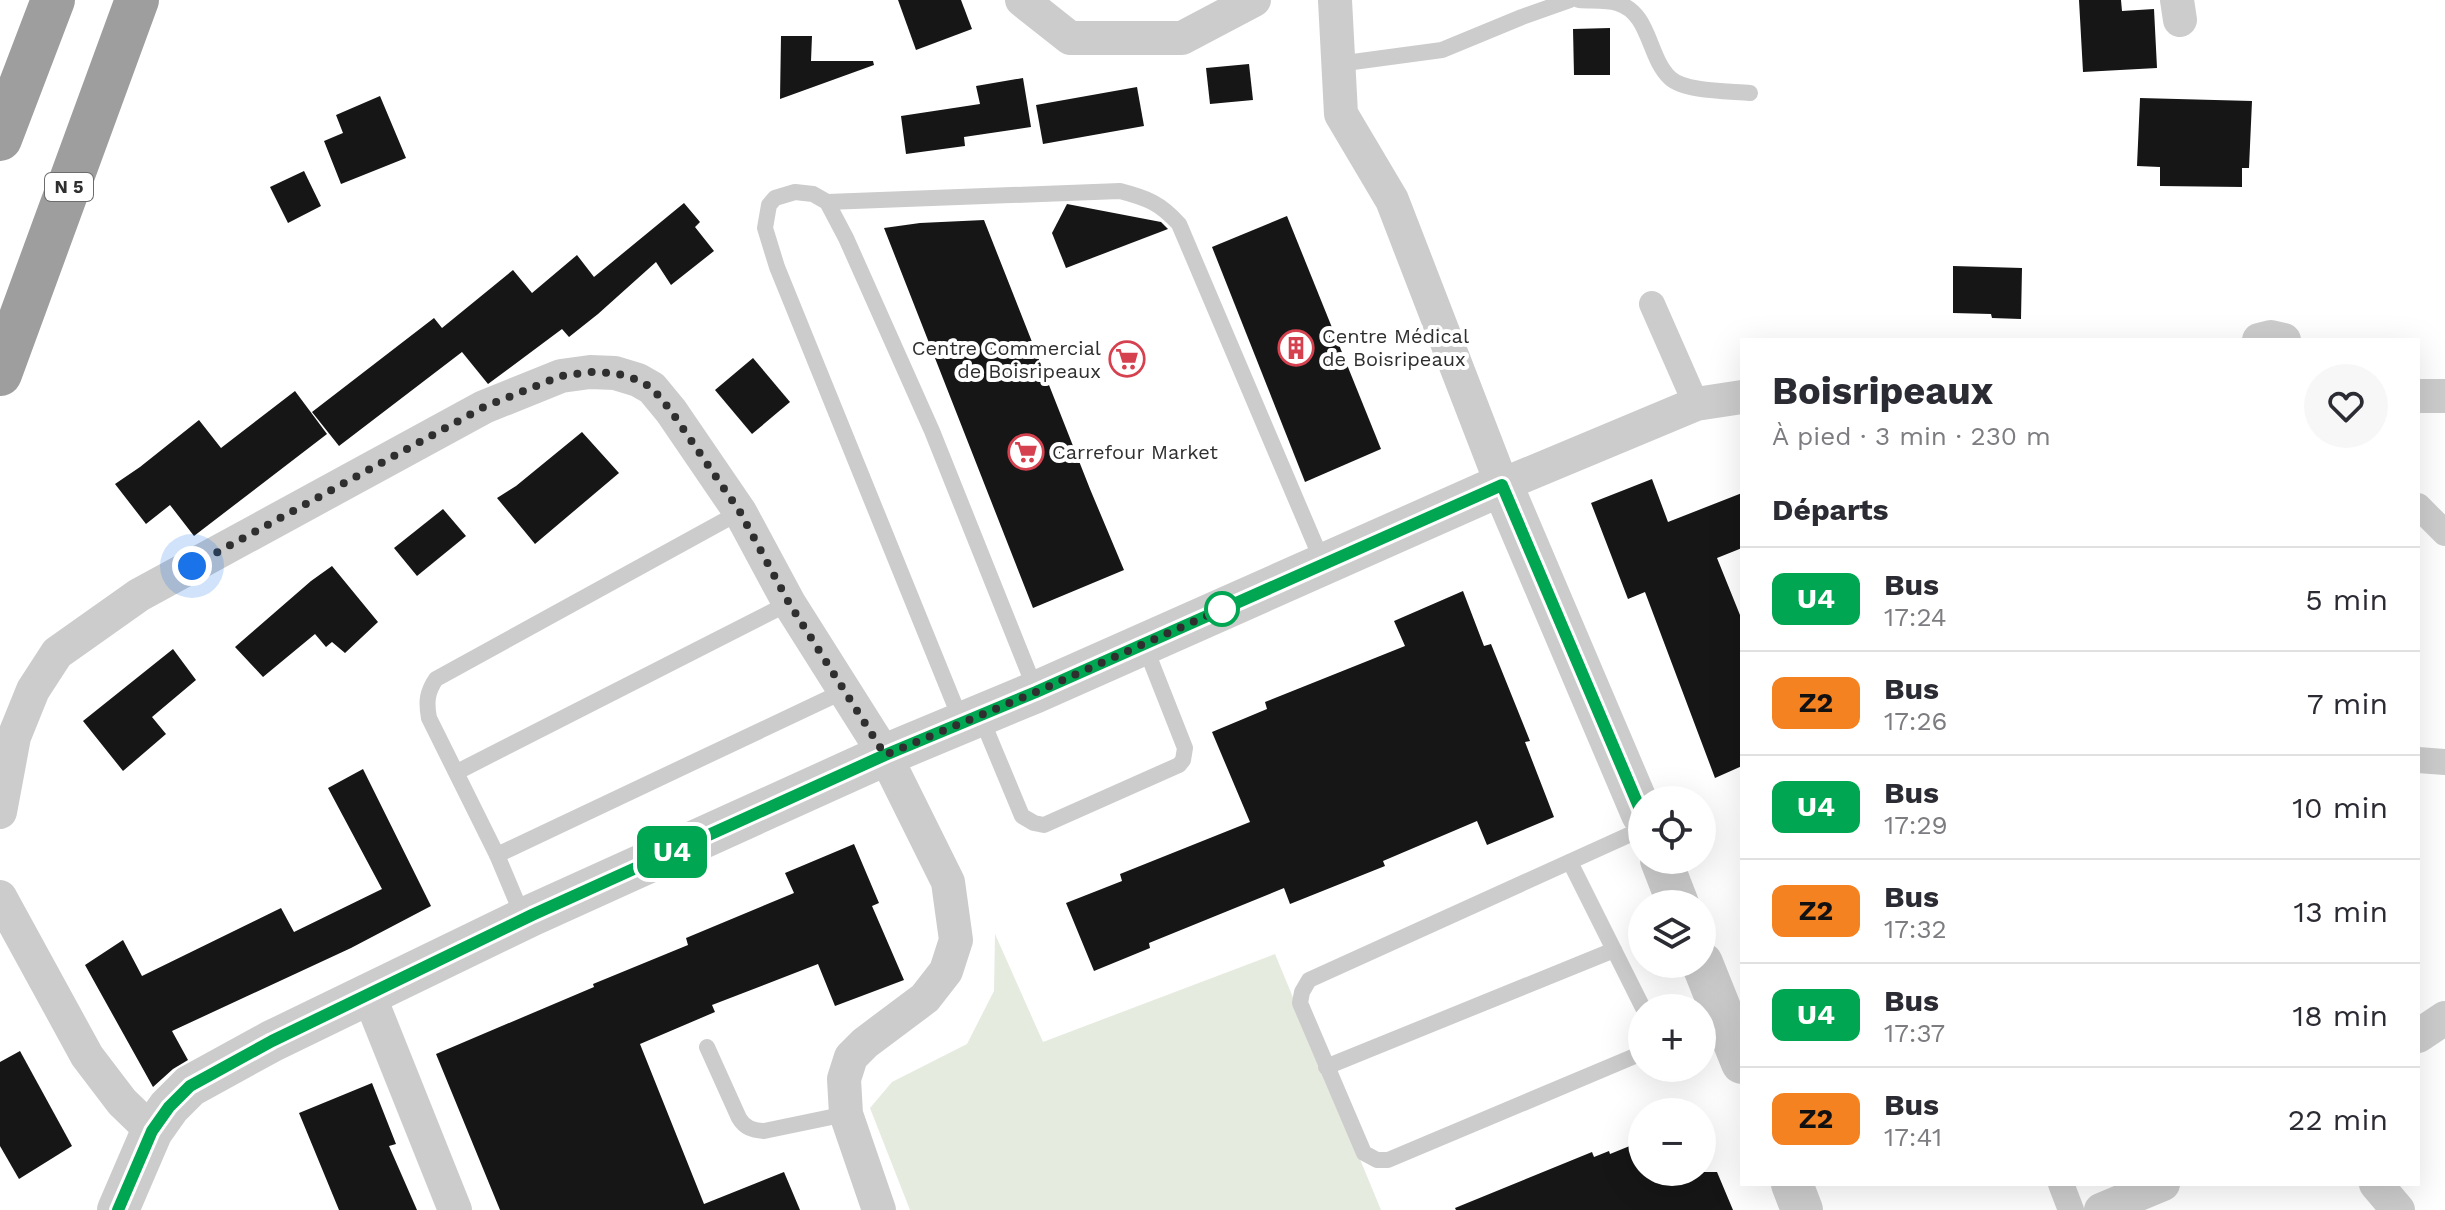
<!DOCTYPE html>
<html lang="fr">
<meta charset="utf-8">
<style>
:root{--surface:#fff;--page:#f7f7f7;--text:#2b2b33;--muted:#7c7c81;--line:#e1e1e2}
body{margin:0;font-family:"Work Sans",sans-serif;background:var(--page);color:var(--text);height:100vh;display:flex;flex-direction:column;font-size:30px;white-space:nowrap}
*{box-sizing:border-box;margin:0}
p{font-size:26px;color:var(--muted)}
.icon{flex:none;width:44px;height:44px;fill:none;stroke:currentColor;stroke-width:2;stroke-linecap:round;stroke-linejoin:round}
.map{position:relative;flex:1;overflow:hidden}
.panel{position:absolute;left:1740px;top:338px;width:680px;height:848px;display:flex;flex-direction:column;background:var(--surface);border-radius:0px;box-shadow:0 8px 32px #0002}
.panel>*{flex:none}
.badge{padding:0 16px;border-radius:12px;font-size:28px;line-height:52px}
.controls{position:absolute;left:1628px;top:786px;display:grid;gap:16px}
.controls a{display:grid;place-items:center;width:88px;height:88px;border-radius:50%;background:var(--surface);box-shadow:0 8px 32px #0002;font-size:40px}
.you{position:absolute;width:40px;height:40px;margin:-20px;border:6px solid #fff;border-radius:50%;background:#1a73e8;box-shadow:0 0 0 12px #1a73e833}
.map>.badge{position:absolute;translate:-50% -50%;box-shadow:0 0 0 4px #fff}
h2{padding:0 32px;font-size:30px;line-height:72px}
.round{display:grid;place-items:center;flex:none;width:84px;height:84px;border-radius:42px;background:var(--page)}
.headline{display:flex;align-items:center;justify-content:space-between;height:136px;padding:0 32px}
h1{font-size:38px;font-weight:700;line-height:60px}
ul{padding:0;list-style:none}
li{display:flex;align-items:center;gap:24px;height:104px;padding:0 32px;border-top:2px solid var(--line)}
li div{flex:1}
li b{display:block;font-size:30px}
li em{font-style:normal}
li .badge{min-width:88px;font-weight:700;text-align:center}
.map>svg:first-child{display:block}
.green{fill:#e5ebde}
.building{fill:#161616}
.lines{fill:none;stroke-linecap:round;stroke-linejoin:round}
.service{stroke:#ccc;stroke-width:16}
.pedestrian{stroke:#ccc;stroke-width:26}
.minor{stroke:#ccc;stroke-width:34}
.tertiary{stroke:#ccc;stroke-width:42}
.trunk{stroke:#9e9e9e;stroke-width:44}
.line-casing{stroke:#fff;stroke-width:18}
.line{stroke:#00a651;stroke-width:12}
.walk{stroke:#2f2f2f;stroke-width:8;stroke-dasharray:0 14.4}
.stop-dot{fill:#fff;stroke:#00a651;stroke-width:4}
.labels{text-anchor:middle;stroke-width:8;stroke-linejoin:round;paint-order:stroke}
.shield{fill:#fff;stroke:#6d6d6d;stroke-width:2}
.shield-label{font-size:18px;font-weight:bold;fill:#2f2f2f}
.poi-label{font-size:20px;fill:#2f2f2f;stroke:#fff;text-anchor:start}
</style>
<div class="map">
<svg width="2445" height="1210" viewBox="0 0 2445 1210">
<rect width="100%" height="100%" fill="#fff"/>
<!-- green -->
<path class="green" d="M 995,934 L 1043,1042 L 1275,954 L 1381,1210 L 910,1210 L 870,1108 L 892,1082 L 967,1044 L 994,991 Z"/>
<!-- building -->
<g class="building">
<path d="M 898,0 L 961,0 L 972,29 L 916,50 Z"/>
<path d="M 2079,0 L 2121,0 L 2122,11 L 2154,9 L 2157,68 L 2083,72 Z"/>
<path d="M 1610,28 L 1610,75 L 1574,75 L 1573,29 Z"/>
<path d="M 781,36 L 812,36 L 811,61 L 873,61 L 874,65 L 780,99 Z"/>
<path d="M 1249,64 L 1253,100 L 1210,104 L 1206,68 Z"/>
<path d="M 1023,78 L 1031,127 L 964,137 L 965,146 L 906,154 L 901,116 L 980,104 L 976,86 Z"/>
<path d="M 1137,87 L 1144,126 L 1043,144 L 1036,105 Z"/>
<path d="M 380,96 L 406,158 L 341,184 L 324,141 L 343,133 L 336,115 Z"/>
<path d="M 2140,98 L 2252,101 L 2249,168 L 2242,168 L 2242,187 L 2160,186 L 2160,167 L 2137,166 Z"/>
<path d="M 304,171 L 321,206 L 288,223 L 270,187 Z"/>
<path d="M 684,203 L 700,222 L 695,227 L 714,251 L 671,285 L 656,262 L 598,314 L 569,337 L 562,329 L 488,384 L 462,352 L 339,446 L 312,412 L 434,318 L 442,328 L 513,270 L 532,293 L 577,255 L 594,277 Z"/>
<path d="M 1067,204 L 1161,222 L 1168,229 L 1066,268 L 1052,233 Z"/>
<path d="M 1287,216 L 1381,449 L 1305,482 L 1212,247 Z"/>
<path d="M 984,220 L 1090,489 L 1124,570 L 1033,608 L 884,228 L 920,223 Z"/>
<path d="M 1953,266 L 2022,268 L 2021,319 L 1992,318 L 1991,314 L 1953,313 Z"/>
<path d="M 753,358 L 790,402 L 752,434 L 715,390 Z"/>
<path d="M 295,391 L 327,434 L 194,536 L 170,505 L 146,524 L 115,484 L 140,467 L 199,420 L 221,448 Z"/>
<path d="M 582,432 L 619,473 L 535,544 L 497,498 L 516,486 Z"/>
<path d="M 1652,479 L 1668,522 L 1742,493 L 1742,548 L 1717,558 L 1742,620 L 1742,766 L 1715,778 L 1645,592 L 1628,599 L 1591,503 Z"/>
<path d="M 443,509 L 466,536 L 417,576 L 394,548 Z"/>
<path d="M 332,566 L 378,622 L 345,653 L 332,642 L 326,647 L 315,634 L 263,677 L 235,647 L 311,581 Z"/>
<path d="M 1463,591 L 1484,646 L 1491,644 L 1530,741 L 1525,742 L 1554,817 L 1487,845 L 1477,821 L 1383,861 L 1385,866 L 1290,904 L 1284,888 L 1149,943 L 1150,948 L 1094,971 L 1066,903 L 1122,881 L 1120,874 L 1250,822 L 1212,732 L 1267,709 L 1265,702 L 1405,646 L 1394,621 Z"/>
<path d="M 173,649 L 196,680 L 152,717 L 166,734 L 123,771 L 83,721 Z"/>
<path d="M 363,769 L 431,906 L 351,948 L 172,1031 L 188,1060 L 173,1069 L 153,1087 L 85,965 L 123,940 L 142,976 L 281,908 L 294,932 L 382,889 L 328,788 Z"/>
<path d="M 854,844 L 879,903 L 872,906 L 904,980 L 835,1006 L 818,964 L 712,1005 L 715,1012 L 640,1044 L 704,1204 L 784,1172 L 800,1210 L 500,1210 L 436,1054 L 594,987 L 593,984 L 688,945 L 686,938 L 794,893 L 785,873 Z"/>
<path d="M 20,1051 L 72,1146 L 19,1179 L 0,1146 L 0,1062 Z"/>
<path d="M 372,1083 L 396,1144 L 389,1146 L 417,1210 L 339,1210 L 299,1113 Z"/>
<path d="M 1642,1141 L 1642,1172 L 1717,1172 L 1733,1210 L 1456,1210 L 1455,1208 L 1592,1152 L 1594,1157 L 1609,1151 L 1610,1154 Z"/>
</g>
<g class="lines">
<!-- service -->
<g class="service">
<path d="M 1579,0 C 1591,1 1606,0 1617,3 C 1651,13 1647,56 1670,78 C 1685,92 1729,91 1750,93"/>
<path d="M 1338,64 L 1442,50 L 1522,17 L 1570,0"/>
<path d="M 827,202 L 1120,191 C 1147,198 1160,203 1179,224 L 1323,563"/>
<path d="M 740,512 L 436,679 C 427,692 426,702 429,718 L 497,855 L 844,691"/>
<path d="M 980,715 L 1022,816 L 1034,823 L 1044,825 L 1179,765 L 1183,760 L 1185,748 L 1144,644"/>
<path d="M 962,723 L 777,267 L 765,228 L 769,205 L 775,198 L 795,192 L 813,194 L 827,202 L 846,238 L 932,431 L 1036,691"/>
<path d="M 457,772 L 789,603"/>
<path d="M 1642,829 L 1309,980 L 1302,992 L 1300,1003 L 1364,1153 L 1377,1160 L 1388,1160 L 1642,1053"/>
<path d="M 497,855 L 524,919"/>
<path d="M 1570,862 L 1643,1008"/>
<path d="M 707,1047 L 739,1118 C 745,1128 752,1130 764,1131 L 846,1114"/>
<path d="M 1326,1067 L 1614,950"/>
</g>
<!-- pedestrian -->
<g class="pedestrian">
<path d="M 1652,304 L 1696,404"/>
<path d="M 2418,506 L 2445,533"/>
<path d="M 2418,760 L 2445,762"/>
<path d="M 2061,1184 L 2071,1210"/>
</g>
<!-- minor -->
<g class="minor">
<path d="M 1022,0 L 1070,38 L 1182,38 L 1254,0"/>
<path d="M 1335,0 L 1341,114 L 1392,200 L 1502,485 L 1696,404 L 1742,397"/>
<path d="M 2177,0 L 2180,20"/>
<path d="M 2259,340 L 2271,337 L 2284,340"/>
<path d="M 2418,396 L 2445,396"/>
<path d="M 0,812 L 14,737 L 33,690 L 57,653 L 139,595 L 484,407 L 561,376 L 590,372 L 615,373 L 638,380 L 652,388 L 671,411 L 740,512 L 789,603 L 885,755 L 948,882 L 956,940 L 946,971 L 925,998 L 865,1043 L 851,1057 L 844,1079 L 846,1114 L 879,1210"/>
<path d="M 0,897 L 87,1056 L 122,1102 L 152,1131"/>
<path d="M 369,995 L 455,1210"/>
<path d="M 2418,1036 L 2445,1018"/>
<path d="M 2376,1184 L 2398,1210"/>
<path d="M 2101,1210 L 2163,1184"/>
</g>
<!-- tertiary -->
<g class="tertiary">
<path d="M 1661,860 L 1678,904"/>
<path d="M 1702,963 L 1742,1063"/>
<path d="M 1792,1184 L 1802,1210"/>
<path d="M 118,1210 L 152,1131 L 169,1107 L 190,1086 L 272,1041 L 532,915 L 885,755 L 1036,692 L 1502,485 L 1642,814"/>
</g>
<!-- trunk -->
<g class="trunk">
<path d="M 0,139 L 53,0"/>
<path d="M 0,374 L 137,0"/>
</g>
</g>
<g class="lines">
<defs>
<path id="line" d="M 118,1210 L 152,1131 L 169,1107 L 190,1086 L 272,1041 L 532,915 L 777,804 L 885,755 L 1036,692 L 1502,485 L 1642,814"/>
</defs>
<!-- line casing -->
<use href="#line" class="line-casing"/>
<!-- line -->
<use href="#line" class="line"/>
<!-- walk -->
<path class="walk" d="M 192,566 L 484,407 L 561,376 L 590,372 L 615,373 L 638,380 L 652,388 L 671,411 L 740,512 L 789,603 L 885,755 L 1036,692 L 1222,609"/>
</g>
<!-- icons -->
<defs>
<symbol id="building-ring" viewBox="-11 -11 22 22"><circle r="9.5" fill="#fff" stroke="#d64150" stroke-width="1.5"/><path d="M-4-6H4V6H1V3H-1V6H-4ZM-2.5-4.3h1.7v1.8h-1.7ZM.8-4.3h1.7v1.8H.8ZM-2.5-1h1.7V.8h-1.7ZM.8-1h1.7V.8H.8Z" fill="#d64150"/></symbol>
<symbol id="supermarket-ring" viewBox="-11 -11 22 22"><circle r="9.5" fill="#fff" stroke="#d64150" stroke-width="1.5"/><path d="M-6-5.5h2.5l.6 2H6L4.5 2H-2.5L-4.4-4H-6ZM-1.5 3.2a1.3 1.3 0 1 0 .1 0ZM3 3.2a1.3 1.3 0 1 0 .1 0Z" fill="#d64150"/></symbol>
</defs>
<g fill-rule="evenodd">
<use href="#building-ring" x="1276" y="328" width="40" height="40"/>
<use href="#supermarket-ring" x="1107" y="339" width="40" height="40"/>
<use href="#supermarket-ring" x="1006" y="432" width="40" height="40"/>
</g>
<!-- markers -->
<circle class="stop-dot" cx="1222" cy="609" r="16"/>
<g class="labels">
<!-- shield labels -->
<rect class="shield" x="45" y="173" width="48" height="28" rx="6"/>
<g class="shield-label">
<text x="69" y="193">N 5</text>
</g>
<!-- poi labels -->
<g class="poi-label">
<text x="1322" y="343">Centre Médical<tspan x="1322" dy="23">de Boisripeaux</tspan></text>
<text x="1101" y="355" text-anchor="end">Centre Commercial<tspan x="1101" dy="23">de Boisripeaux</tspan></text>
<text x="1052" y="459">Carrefour Market</text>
</g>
</g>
</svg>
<div class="controls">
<a><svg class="icon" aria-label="locate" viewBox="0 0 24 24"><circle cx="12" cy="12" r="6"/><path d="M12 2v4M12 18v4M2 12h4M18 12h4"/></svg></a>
<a><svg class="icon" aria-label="layers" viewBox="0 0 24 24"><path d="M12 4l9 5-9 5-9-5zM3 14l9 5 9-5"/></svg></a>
<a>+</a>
<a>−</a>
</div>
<div class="you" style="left:192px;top:566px"></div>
<b class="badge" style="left:672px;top:852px;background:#00a651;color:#fff">U4</b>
<section class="panel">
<div class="headline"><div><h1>Boisripeaux</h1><p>À pied · 3 min · 230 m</p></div><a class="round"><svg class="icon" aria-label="heart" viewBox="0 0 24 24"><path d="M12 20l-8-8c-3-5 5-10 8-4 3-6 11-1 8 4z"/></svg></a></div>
<h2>Départs</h2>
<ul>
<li><span class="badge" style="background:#00a651;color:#fff">U4</span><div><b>Bus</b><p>17:24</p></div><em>5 min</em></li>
<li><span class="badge" style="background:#f58220;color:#111">Z2</span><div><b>Bus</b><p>17:26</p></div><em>7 min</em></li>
<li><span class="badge" style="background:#00a651;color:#fff">U4</span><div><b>Bus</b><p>17:29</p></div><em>10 min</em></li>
<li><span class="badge" style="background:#f58220;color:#111">Z2</span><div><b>Bus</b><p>17:32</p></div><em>13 min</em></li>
<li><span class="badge" style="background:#00a651;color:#fff">U4</span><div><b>Bus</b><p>17:37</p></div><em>18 min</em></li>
<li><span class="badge" style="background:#f58220;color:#111">Z2</span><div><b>Bus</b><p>17:41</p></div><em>22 min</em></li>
</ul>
</section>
</div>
